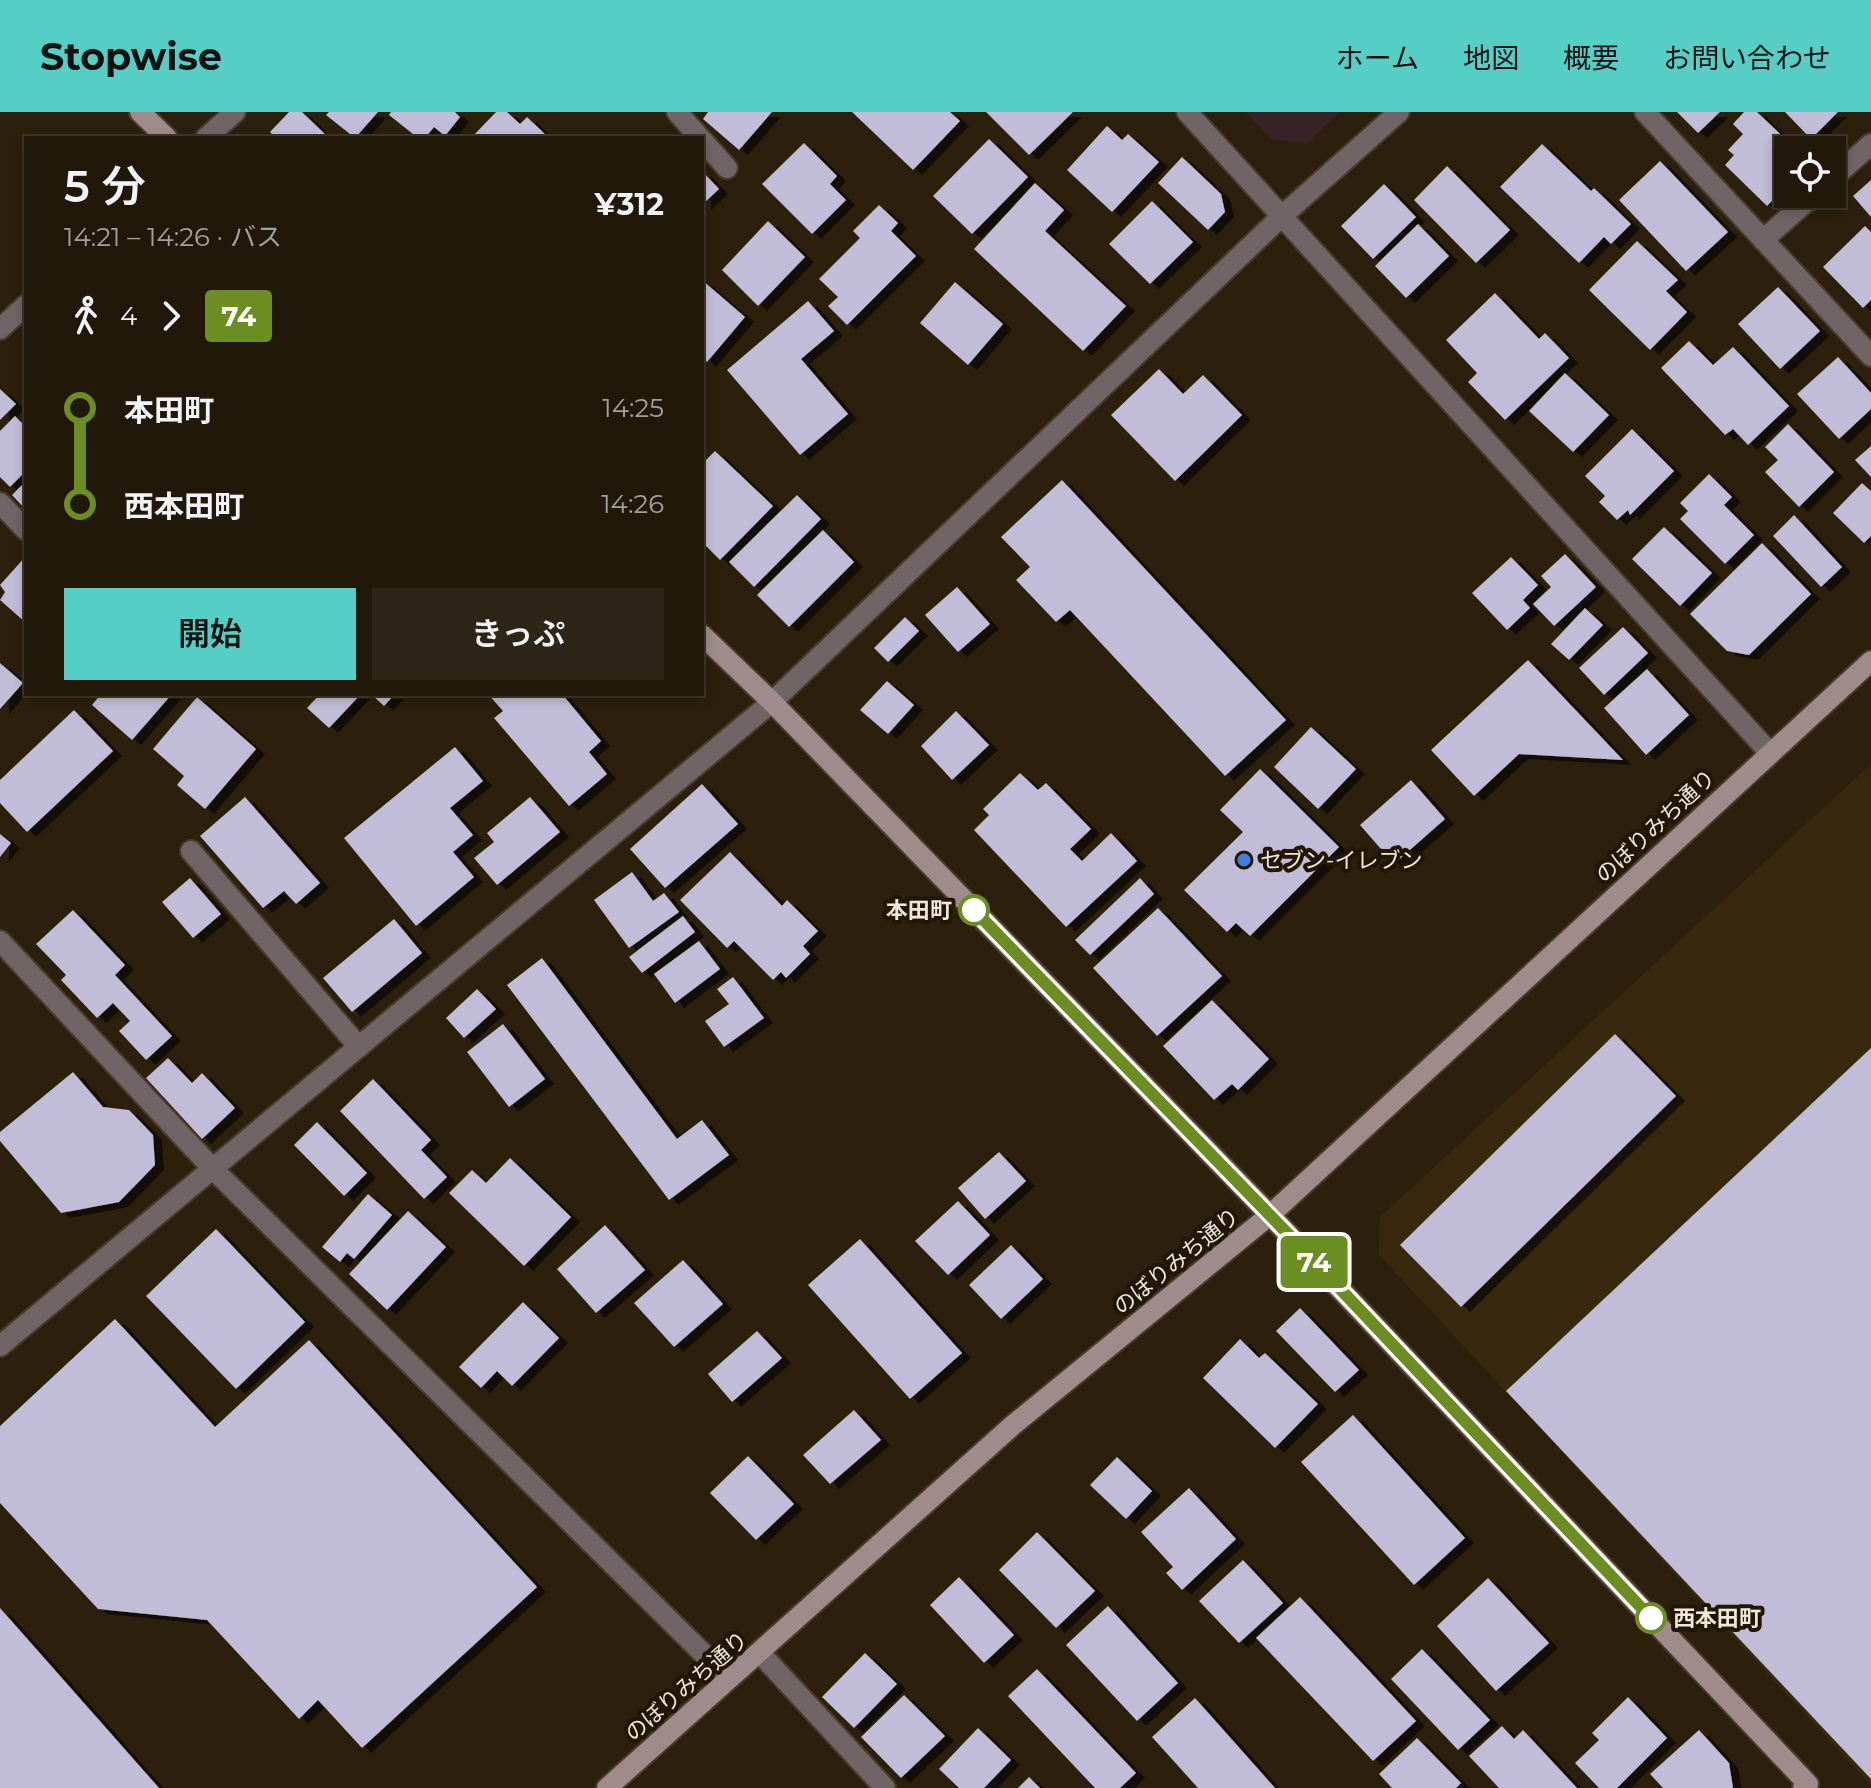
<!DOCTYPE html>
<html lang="ja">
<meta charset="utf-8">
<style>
:root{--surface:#211809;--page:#2d2517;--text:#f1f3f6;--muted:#a2a09c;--line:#3e372a;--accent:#55cec5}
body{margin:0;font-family:Montserrat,"Noto Sans JP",sans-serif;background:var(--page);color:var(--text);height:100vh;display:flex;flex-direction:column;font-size:30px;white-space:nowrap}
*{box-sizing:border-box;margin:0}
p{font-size:26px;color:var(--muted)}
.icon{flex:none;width:44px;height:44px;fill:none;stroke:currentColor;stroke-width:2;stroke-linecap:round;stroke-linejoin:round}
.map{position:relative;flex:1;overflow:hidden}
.side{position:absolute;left:24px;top:24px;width:680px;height:560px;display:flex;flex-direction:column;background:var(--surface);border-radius:0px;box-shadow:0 4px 12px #0003,0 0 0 2px var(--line)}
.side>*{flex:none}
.badge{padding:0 16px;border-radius:6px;font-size:28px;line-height:52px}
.controls{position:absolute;left:1774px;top:24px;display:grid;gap:16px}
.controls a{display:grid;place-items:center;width:72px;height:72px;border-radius:0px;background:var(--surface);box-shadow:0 4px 12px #0003,0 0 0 2px var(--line);font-size:40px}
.map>.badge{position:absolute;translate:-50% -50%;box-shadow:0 0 0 4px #fff}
.legs{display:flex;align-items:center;gap:12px;height:88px;padding:0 40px;font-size:26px}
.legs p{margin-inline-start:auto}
.headline{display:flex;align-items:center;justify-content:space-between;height:136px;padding:0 40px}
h1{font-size:44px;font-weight:600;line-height:60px}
.action{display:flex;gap:16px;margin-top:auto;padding:16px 40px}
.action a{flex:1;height:92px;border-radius:0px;background:var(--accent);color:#111;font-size:32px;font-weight:600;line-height:92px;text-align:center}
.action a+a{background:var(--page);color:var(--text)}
ul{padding:0 40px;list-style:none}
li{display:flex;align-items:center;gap:28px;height:96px;font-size:30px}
li i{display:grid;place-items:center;width:12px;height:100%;margin:0 10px;background:currentColor}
li i::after{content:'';width:20px;height:20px;margin:-10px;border:6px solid;border-radius:50%;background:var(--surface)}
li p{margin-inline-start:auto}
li:first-child i{background:linear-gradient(#0000 50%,currentColor 0)}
li:last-child i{background:linear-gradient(currentColor 50%,#0000 0)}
header{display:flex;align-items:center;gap:48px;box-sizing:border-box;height:112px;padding:0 40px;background:var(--accent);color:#111}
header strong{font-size:38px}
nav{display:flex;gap:44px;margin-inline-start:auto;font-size:28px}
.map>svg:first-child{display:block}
.built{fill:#38280e}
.education{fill:#362327}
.building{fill:#c1bcd7;filter:url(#shadow)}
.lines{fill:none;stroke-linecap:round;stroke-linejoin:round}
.street-casing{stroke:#473c29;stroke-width:24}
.secondary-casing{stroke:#473c29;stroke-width:24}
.street{stroke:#716466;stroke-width:20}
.secondary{stroke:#9f8a8c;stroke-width:20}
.line-1-casing{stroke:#fff;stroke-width:18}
.line-1{stroke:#6b8e23;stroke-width:12}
.shop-dot{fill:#3f7fe0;stroke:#221604;stroke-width:3}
.stop-1-dot{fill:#fff;stroke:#6b8e23;stroke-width:4}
.labels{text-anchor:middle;stroke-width:8;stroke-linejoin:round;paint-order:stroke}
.street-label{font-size:22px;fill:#efe7db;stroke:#221604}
.poi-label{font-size:22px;fill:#efe7db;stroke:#221604;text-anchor:start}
.stop-label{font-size:22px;font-weight:bold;fill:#efe7db;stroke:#221604;text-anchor:end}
</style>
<header>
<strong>Stopwise</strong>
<nav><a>ホーム</a><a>地図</a><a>概要</a><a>お問い合わせ</a></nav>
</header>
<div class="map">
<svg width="1871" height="1676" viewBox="0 0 1871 1676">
<defs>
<filter id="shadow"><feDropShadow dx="9" dy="5" stdDeviation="0" flood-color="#0009"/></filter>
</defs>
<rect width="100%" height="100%" fill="#2c200c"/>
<!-- built -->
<path class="built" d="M 1871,652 L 1871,1673 L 1379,1143 L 1380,1105 Z"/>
<!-- education -->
<path class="education" d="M 1246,0 L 1340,0 L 1307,31 L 1272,28 Z"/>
<!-- building -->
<g class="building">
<path d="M 289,0 L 302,0 L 329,26 L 276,26 L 270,20 Z"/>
<path d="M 329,0 L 378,0 L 355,26 L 326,3 Z"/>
<path d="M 391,0 L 455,0 L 460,5 L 445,24 L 434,15 L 425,26 L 418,26 L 389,3 Z"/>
<path d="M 496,0 L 507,0 L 520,12 L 527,5 L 549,26 L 471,26 Z"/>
<path d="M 708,0 L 772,0 L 739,38 L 703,7 Z"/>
<path d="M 852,0 L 950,0 L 960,9 L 913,58 Z"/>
<path d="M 986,0 L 1073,0 L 1029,43 Z"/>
<path d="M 1677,0 L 1720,0 L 1698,21 Z"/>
<path d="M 1744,0 L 1757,0 L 1797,38 L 1788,38 L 1788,72 L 1767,94 L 1725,53 L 1734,43 L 1728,38 L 1743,22 L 1733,12 Z"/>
<path d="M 1785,0 L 1838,0 L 1811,27 Z"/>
<path d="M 1107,14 L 1122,28 L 1128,22 L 1159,50 L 1112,100 L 1067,58 Z"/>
<path d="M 989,27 L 1028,65 L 972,122 L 933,84 Z"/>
<path d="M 804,31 L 837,64 L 830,72 L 846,88 L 812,122 L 762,72 Z"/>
<path d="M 1542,32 L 1591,79 L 1594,76 L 1631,112 L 1611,132 L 1604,125 L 1579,151 L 1500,75 Z"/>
<path d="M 1182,45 L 1221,82 L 1225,100 L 1208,118 L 1158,71 Z"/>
<path d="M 1660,49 L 1728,120 L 1686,159 L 1619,88 Z"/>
<path d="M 1447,54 L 1510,118 L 1476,151 L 1414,88 Z"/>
<path d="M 702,59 L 719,77 L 702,93 Z"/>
<path d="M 1871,68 L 1871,105 L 1853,84 Z"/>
<path d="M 1035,71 L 1064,98 L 1045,119 L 1126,194 L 1083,239 L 974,137 Z"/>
<path d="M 1384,72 L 1416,105 L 1373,147 L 1341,114 Z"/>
<path d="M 1152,89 L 1193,130 L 1150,172 L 1109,132 Z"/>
<path d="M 879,93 L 898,111 L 891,119 L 916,144 L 847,213 L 828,194 L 838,185 L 819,167 L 860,126 L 853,119 Z"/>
<path d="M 768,109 L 805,145 L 758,194 L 722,158 Z"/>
<path d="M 1418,112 L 1449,144 L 1406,186 L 1375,154 Z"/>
<path d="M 1865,114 L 1871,120 L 1871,188 L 1863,196 L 1823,155 Z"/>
<path d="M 1637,129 L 1678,168 L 1666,179 L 1687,200 L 1650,238 L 1589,178 Z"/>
<path d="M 702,168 L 745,205 L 707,250 L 702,245 Z"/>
<path d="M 955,170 L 1003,212 L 968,253 L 920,211 Z"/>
<path d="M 1778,175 L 1820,219 L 1780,257 L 1738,212 Z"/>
<path d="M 1495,181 L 1539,227 L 1545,221 L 1569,246 L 1505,308 L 1468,270 L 1477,261 L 1446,228 Z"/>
<path d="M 808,189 L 834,219 L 801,247 L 848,302 L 800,343 L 727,258 Z"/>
<path d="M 1689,229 L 1713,253 L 1733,235 L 1789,294 L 1748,333 L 1733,317 L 1725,323 L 1661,256 Z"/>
<path d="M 1838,245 L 1871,281 L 1871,297 L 1839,327 L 1797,282 Z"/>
<path d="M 1159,257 L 1183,282 L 1203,263 L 1242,303 L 1175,369 L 1111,303 Z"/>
<path d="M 1565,261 L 1609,303 L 1573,340 L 1529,299 Z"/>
<path d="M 0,277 L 16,292 L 0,308 Z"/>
<path d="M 15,304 L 26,315 L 26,359 L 10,375 L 0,365 L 0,319 Z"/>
<path d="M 1788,312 L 1834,360 L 1799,395 L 1765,360 L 1778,348 L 1765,335 Z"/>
<path d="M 1632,317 L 1674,359 L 1630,403 L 1628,398 L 1617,408 L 1599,390 L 1605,384 L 1585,364 Z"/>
<path d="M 1871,334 L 1871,365 L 1855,348 Z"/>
<path d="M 715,339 L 773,394 L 720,448 L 702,430 L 702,352 Z"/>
<path d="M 1709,362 L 1732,385 L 1724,393 L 1754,423 L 1725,452 L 1680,407 L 1688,399 L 1680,391 Z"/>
<path d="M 1062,368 L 1286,608 L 1225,664 L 1070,498 L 1056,510 L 1016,468 L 1030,455 L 1001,425 Z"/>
<path d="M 26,369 L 26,398 L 12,383 Z"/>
<path d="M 1862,371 L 1871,379 L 1871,424 L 1864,431 L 1833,401 Z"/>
<path d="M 797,383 L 821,407 L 754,475 L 729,450 Z"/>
<path d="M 1794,403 L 1842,455 L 1821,475 L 1773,424 Z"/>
<path d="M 1664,415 L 1712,461 L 1680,494 L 1632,447 Z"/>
<path d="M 823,418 L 854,450 L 789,515 L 757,483 Z"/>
<path d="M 1762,431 L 1811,482 L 1749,543 L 1727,539 L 1690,502 Z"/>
<path d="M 1565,442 L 1596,475 L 1554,514 L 1533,492 L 1551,475 L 1541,464 Z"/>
<path d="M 26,444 L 26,511 L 0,488 L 5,480 L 0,473 Z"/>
<path d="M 1511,445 L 1538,473 L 1523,488 L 1530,496 L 1507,518 L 1472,481 Z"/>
<path d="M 957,475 L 990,512 L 958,540 L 925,503 Z"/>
<path d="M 1585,496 L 1603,513 L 1569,548 L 1551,532 Z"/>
<path d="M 905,505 L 919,519 L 888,550 L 874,536 Z"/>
<path d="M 1623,515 L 1648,541 L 1604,583 L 1579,556 Z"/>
<path d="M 1528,548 L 1623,648 L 1519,642 L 1474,684 L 1431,638 Z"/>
<path d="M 0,551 L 23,571 L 0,597 Z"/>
<path d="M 1647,557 L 1689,603 L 1646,643 L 1604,596 Z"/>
<path d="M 887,569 L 914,593 L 888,622 L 860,598 Z"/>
<path d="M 101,582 L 172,582 L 132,628 L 92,593 Z"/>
<path d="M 320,582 L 361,582 L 329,616 L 307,596 Z"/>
<path d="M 371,582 L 395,582 L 384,594 Z"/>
<path d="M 488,582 L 562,582 L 601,629 L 589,640 L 607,662 L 569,694 L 494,606 L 503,599 Z"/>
<path d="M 197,585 L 256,637 L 205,697 L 177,673 L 184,664 L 153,637 Z"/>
<path d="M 74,598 L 113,639 L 27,720 L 0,691 L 0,668 Z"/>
<path d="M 956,599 L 989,633 L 952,668 L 921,634 Z"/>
<path d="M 1311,615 L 1356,657 L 1318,697 L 1274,655 Z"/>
<path d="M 455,635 L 483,669 L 450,696 L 473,723 L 453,740 L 474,765 L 416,814 L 344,726 Z"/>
<path d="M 1260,657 L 1339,735 L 1250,824 L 1236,811 L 1227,820 L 1184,778 L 1243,720 L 1220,698 Z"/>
<path d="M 1020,661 L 1038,678 L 1046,671 L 1091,717 L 1070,737 L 1082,749 L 1111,721 L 1137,749 L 1066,815 L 974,718 L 989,703 L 983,697 Z"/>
<path d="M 1411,668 L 1445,707 L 1394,752 L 1360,713 Z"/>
<path d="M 702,672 L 738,712 L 665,776 L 630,737 Z"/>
<path d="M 245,685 L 320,771 L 296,792 L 284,779 L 263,796 L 200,724 Z"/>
<path d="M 530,685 L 560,720 L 497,773 L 474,746 L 494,730 L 487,721 Z"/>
<path d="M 0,722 L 11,731 L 0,745 Z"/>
<path d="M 730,740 L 782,794 L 787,788 L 818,819 L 803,834 L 810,842 L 786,866 L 781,860 L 773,868 L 734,829 L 727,836 L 680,788 Z"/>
<path d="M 632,760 L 653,789 L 664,781 L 679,800 L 629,836 L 594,788 Z"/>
<path d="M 190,766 L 221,802 L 193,826 L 162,790 Z"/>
<path d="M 1140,766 L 1154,782 L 1090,843 L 1075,828 Z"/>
<path d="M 1158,796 L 1222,864 L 1157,924 L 1093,856 Z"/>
<path d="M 73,798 L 125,853 L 115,863 L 172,924 L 146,948 L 119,919 L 130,909 L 113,891 L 97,906 L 61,868 L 66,863 L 36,832 Z"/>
<path d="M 683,804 L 695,820 L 642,861 L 629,845 Z"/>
<path d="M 394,807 L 422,841 L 352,900 L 323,866 Z"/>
<path d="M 699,829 L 720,857 L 675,891 L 654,862 Z"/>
<path d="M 542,846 L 677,1027 L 702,1008 L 729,1043 L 669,1088 L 507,873 Z"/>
<path d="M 733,865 L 764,906 L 724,935 L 705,909 L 729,892 L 717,877 Z"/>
<path d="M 477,877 L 496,897 L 464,926 L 446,906 Z"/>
<path d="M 1212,888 L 1269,947 L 1238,978 L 1232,972 L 1214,988 L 1163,934 Z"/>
<path d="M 503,912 L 545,967 L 509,995 L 467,940 Z"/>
<path d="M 1615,922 L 1676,984 L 1461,1195 L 1400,1133 Z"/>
<path d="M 1871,936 L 1871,1667 L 1506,1279 Z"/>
<path d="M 168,946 L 192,971 L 202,961 L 235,996 L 202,1027 L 146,966 Z"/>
<path d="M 73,960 L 103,995 L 129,998 L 153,1023 L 155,1053 L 119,1090 L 61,1101 L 0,1029 L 0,1020 Z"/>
<path d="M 373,967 L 431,1028 L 421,1038 L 447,1065 L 424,1087 L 340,999 Z"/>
<path d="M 317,1010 L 367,1061 L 344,1084 L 294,1033 Z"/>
<path d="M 999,1040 L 1026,1069 L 985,1107 L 958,1076 Z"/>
<path d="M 510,1046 L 571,1105 L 524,1154 L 449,1081 L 472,1058 L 486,1071 Z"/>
<path d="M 368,1082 L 392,1103 L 354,1147 L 347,1141 L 340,1150 L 322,1135 Z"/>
<path d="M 958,1089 L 990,1123 L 948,1163 L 915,1129 Z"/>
<path d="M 408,1099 L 446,1135 L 387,1198 L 349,1162 Z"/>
<path d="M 605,1113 L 645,1158 L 596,1201 L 557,1157 Z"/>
<path d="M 216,1117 L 305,1210 L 236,1277 L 146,1184 Z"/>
<path d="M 860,1127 L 962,1241 L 910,1287 L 808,1173 Z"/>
<path d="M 1011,1133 L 1043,1167 L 1001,1207 L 969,1173 Z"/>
<path d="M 683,1148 L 723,1192 L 674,1235 L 634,1191 Z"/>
<path d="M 523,1190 L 559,1226 L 512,1274 L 497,1259 L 481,1276 L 459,1255 Z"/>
<path d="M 1300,1196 L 1359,1258 L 1335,1280 L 1276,1219 Z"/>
<path d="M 115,1207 L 215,1315 L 309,1228 L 537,1475 L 362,1636 L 318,1588 L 299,1607 L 207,1508 L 98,1497 L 0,1391 L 0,1314 Z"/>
<path d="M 757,1219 L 782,1246 L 732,1290 L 708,1262 Z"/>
<path d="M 1240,1227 L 1259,1246 L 1265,1241 L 1318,1292 L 1275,1336 L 1203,1266 Z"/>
<path d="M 854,1298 L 881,1328 L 830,1372 L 803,1343 Z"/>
<path d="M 1353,1303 L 1465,1426 L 1414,1473 L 1301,1350 Z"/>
<path d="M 748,1344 L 794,1392 L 756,1428 L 710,1381 Z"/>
<path d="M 1117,1345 L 1152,1379 L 1126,1407 L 1090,1373 Z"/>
<path d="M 1189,1376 L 1236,1427 L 1182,1478 L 1166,1461 L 1173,1455 L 1141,1420 Z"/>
<path d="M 1037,1420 L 1095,1479 L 1056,1516 L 999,1458 Z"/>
<path d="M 1243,1448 L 1283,1491 L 1239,1531 L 1199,1489 Z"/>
<path d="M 959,1465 L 1014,1523 L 984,1551 L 930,1493 Z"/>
<path d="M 1488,1466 L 1549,1531 L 1496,1579 L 1437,1514 Z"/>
<path d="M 1300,1485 L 1416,1609 L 1373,1649 L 1256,1526 Z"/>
<path d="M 1108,1494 L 1178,1571 L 1137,1609 L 1066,1533 Z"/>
<path d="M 0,1496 L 159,1676 L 0,1676 Z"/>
<path d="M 1422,1537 L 1490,1608 L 1458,1638 L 1391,1567 Z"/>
<path d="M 865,1541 L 897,1572 L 854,1616 L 822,1585 Z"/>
<path d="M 1037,1557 L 1136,1661 L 1120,1676 L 1095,1676 L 1008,1584 Z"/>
<path d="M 904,1583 L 945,1624 L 901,1666 L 861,1625 Z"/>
<path d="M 1628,1585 L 1667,1626 L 1617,1676 L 1599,1676 L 1575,1651 L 1599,1628 L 1592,1621 Z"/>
<path d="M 1195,1586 L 1275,1676 L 1198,1676 L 1152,1625 Z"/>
<path d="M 1502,1614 L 1514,1627 L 1523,1618 L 1577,1676 L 1499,1676 L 1469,1644 Z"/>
<path d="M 978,1616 L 1011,1648 L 984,1676 L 959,1676 L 939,1657 Z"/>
<path d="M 1699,1618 L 1729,1651 L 1733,1676 L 1663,1676 L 1650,1662 Z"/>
<path d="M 1417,1626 L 1461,1671 L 1456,1676 L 1392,1676 L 1379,1662 Z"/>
<path d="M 1029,1665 L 1040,1676 L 1018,1676 Z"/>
</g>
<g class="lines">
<defs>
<g id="street">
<path d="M 677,0 L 700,26"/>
<path d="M 1187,0 L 1770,641"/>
<path d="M 1645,0 L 1871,244"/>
<path d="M 206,26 L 235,0"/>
<path d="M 702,28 L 727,56"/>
<path d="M 1832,67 L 1871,32"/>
<path d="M 1763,128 L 1815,82"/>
<path d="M 0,217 L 26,193"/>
<path d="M 0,391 L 26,418"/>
<path d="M 191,739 L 359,935"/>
<path d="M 0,829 L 212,1056 L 729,1567"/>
<path d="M 0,1234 L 772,590 L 1282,104 L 1399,0"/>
<path d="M 760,1541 L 885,1676"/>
</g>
<g id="secondary">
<path d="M 140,0 L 167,26"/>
<path d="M 702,523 L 772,590 L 1270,1103 L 1808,1672 L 1803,1676"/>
<path d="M 607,1676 L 1013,1313 L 1270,1103 L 1871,549"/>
</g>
</defs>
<!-- street casing -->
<use href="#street" class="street-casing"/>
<!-- secondary casing -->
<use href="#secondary" class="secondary-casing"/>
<!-- street -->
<use href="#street" class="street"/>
<!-- secondary -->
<use href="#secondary" class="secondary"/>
</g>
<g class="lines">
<defs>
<path id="line-1" d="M 974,798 L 1292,1126 L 1651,1506"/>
</defs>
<!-- line-1 casing -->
<use href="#line-1" class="line-1-casing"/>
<!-- line-1 -->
<use href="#line-1" class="line-1"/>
</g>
<!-- markers -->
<circle class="shop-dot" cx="1244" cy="748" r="8"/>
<g class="stop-1-dot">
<circle cx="974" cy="798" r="14"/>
<circle cx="1651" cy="1506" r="14"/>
</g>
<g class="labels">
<!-- street labels -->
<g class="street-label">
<text transform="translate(1655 714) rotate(-43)" y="8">のぼりみち通り</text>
<text transform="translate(1176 1149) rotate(-39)" y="8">のぼりみち通り</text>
<text transform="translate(686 1574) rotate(-41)" y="8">のぼりみち通り</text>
</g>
<!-- poi labels -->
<g class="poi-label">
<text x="1260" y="756">セブン-イレブン</text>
</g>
<!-- stop labels -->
<g class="stop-label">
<text x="952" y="806">本田町</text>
<text x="1673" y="1514" text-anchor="start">西本田町</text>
</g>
</g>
</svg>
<div class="controls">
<a><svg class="icon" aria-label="locate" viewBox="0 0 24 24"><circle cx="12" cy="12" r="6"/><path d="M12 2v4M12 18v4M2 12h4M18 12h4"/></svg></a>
</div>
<b class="badge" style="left:1314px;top:1150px;background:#6b8e23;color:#fff">74</b>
<section class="side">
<div class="headline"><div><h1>5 分</h1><p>14:21 – 14:26 · バス</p></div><b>¥312</b></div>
<div class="legs"><svg class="icon" aria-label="walk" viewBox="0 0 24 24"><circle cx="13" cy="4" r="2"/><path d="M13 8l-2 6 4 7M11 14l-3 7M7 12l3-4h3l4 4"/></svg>4<svg class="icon" aria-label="forward" viewBox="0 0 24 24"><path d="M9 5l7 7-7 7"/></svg><b class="badge" style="background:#6b8e23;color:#fff">74</b></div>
<ul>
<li><i style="color:#6b8e23"></i><b>本田町</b><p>14:25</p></li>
<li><i style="color:#6b8e23"></i><b>西本田町</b><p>14:26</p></li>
</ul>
<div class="action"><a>開始</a><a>きっぷ</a></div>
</section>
</div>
